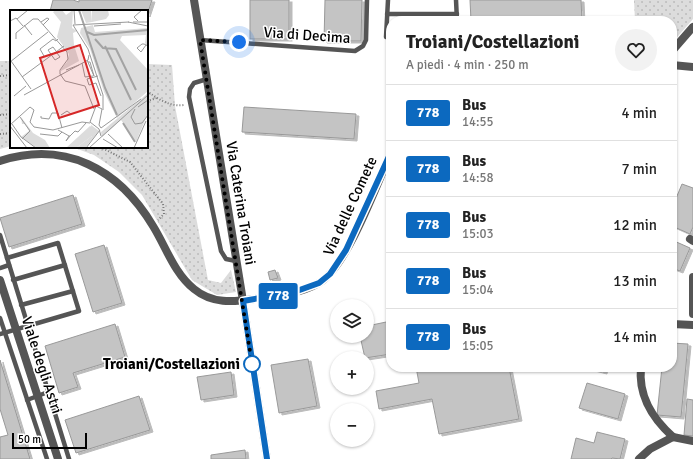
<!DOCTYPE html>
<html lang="it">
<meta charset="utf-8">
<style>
:root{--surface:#fff;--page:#f2f2f2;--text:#222;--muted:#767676;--line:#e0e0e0}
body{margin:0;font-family:Signika,sans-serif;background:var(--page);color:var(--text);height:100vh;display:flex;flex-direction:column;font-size:15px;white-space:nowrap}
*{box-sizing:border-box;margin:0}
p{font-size:13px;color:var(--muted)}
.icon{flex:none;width:22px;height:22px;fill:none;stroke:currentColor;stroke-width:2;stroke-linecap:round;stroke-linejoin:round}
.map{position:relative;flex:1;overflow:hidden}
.panel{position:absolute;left:386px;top:16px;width:291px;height:356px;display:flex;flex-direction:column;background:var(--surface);border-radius:16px;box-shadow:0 1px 3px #0004}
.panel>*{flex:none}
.badge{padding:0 8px;border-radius:3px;font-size:14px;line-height:26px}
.tools{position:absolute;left:330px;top:299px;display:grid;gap:8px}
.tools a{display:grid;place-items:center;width:44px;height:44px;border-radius:50%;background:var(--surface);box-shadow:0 1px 3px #0004;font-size:20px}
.scale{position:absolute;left:12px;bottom:10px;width:75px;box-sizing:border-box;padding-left:4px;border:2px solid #000;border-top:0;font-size:11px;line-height:14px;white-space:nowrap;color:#000;-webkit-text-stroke:3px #fff;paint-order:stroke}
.you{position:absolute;width:20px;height:20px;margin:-10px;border:3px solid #fff;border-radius:50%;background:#1a73e8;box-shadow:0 0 0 6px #1a73e833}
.map>.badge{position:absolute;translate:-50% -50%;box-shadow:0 0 0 2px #fff}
.round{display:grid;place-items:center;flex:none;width:42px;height:42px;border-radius:21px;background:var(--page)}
.head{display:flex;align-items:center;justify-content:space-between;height:68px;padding:0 20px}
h1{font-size:19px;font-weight:800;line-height:30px}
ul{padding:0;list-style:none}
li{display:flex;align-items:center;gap:12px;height:56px;padding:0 20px;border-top:1px solid var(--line)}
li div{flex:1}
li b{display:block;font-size:15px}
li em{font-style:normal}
li .badge{min-width:44px;font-weight:700;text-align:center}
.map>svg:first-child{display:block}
.grass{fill:url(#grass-dots)}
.building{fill:#c4c4c4;stroke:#999;filter:url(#shadow)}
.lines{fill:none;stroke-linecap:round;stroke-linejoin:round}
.path{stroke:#777;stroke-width:2;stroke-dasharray:1 2;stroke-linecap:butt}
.lane{stroke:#555;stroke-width:4.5}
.street{stroke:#555;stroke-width:8}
.line-casing{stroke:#fff;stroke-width:9}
.line{stroke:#0c69bf;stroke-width:6}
.walk{stroke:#000;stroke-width:4;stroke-dasharray:0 7.2}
.stop-dot{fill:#fff;stroke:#0c69bf;stroke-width:2}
.labels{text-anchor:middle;stroke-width:3;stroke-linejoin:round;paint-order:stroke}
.street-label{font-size:15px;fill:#000;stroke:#fff}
.stop-label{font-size:15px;font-weight:bold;fill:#000;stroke:#fff;text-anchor:end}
.inset-river{fill:none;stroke:#a3a3a3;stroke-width:2}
.inset-road{fill:none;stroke:#999;stroke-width:1}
.view{fill:#d62828;fill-opacity:0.15;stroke:#d62828;stroke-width:2}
.inset-edge{fill:none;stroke:#000;stroke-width:2}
</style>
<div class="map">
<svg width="693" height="459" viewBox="0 0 693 459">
<defs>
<pattern id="grass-dots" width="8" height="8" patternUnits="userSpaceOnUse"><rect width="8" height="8" fill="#dcdcdc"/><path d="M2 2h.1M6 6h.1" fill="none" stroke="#bbb" stroke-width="1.8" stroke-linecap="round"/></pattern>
<filter id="shadow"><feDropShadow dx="3" dy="2" stdDeviation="0" flood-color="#0004"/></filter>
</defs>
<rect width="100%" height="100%" fill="#fff"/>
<!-- grass -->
<g class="grass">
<path d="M 634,0 L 693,0 L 693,19 L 672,43 L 672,21 L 635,21 Z"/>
<path d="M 0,61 L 11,61 L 11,146 L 0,149 Z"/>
<path d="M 147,64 L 172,65 L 175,106 L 208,280 L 221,283 L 231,270 L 236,292 L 217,295 L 192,280 L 142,195 L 119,172 L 94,155 L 72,147 L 147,147 Z"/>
</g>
<!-- building -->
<g class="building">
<path d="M 53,0 L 73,0 L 79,2 L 79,0 L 152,0 L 147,15 L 147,11 L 50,11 Z"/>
<rect x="250" y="0" width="39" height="39"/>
<path d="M 325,0 L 362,0 L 361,41 L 324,41 Z"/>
<path d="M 470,0 L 581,0 L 582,21 L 471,21 Z"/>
<path d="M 244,107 L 356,114 L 354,139 L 242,132 Z"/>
<path d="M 682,184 L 693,188 L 693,227 L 690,234 L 672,226 L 672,208 Z"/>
<path d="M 73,195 L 82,224 L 9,247 L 0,218 Z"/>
<path d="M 672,240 L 690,248 L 680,271 L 672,268 Z"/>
<path d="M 104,245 L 122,303 L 93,312 L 75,254 Z"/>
<path d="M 275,270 L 278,278 L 270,280 L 268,272 Z"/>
<path d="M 391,321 L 391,354 L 365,358 L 360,336 L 367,336 L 367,326 Z"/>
<path d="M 115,324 L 125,357 L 73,373 L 78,387 L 59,393 L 45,346 Z"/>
<path d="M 672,343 L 688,344 L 681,417 L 657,415 L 662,367 L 672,367 Z"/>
<path d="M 308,359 L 317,406 L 279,413 L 271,365 Z"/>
<path d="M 0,360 L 30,459 L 0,459 L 0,437 L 8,435 L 0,409 Z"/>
<path d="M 416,367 L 509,367 L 519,419 L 439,434 L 432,399 L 379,409 L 376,391 L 419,383 Z"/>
<path d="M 584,367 L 605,367 L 604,372 Z"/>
<path d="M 231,372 L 234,395 L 201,400 L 197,377 Z"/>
<path d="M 587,383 L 625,394 L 618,419 L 579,408 Z"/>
<path d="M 139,396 L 150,430 L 76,453 L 65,420 Z"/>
<path d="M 687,399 L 693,400 L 693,436 L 684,435 Z"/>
<path d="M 597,432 L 625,439 L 620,459 L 612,458 L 611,459 L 571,459 L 576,438 L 594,443 Z"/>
<path d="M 245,450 L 246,459 L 211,459 L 211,455 Z"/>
</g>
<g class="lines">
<!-- path -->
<g class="path">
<path d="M 0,76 L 11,75"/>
<path d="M 147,91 C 158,99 170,107 184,105"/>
<path d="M 147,101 L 157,98"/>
<path d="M 0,115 L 11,114"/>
<path d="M 0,134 L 11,133"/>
<path d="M 100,147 L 130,162 L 163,204 L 164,214 L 158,220"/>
</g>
<!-- lane -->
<g class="lane">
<path d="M 388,0 L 386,37 L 391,38"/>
<path d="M 456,0 L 457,21"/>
<path d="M 387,14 L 457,14"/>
<path d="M 200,40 L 355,51 L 363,46 L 366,40 L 367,0"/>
<path d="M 207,79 L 194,83 L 190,89 L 189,97 L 221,251 L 226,259 L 236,261"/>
<path d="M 0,235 L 69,459"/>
<path d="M 0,268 L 9,265"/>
<path d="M 13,280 L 65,265"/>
<path d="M 21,305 L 73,291"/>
<path d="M 0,318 L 47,459"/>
<path d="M 0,334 L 79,311 L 58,243 L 7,258"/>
<path d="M 27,400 L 48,392"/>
</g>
<!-- street -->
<g class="street">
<path d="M 194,0 L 243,301 L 267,459"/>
<path d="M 672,51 L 693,27"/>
<path d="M 672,65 L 693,67"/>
<path d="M 0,161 C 65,140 119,169 153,226 C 166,247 174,273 194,289 C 212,304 233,302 254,299 C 276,296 299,294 319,283 C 347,267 377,184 391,152"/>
<path d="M 690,239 L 693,241"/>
<path d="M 693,277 L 693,314"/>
<path d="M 0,280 L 58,459"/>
<path d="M 672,324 L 693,325"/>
<path d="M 641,367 C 638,396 652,418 673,437"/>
<path d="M 639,459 L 650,449 L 673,437 L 693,441"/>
</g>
</g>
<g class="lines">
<defs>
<path id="line" d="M 267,459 L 243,301 L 294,292 L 319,283 L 330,274 L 346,250 L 391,152"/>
</defs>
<!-- line casing -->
<use href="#line" class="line-casing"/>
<!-- line -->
<use href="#line" class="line"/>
<!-- walk -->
<path class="walk" d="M 239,42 L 200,40 L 253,370 L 252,364"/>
</g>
<!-- markers -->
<circle class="stop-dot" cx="252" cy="364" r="8"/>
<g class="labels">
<!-- street labels -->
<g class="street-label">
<text transform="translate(307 35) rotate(4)" y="5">Via di Decima</text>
<text transform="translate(241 203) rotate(81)" y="5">Via Caterina Troiani</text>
<text transform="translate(350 206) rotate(-65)" y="5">Via delle Comete</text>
<text transform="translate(42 365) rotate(72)" y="5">Viale degli Astri</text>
</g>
<!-- stop labels -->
<g class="stop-label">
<text x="240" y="369">Troiani/Costellazioni</text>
</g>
</g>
<!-- overview -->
<g transform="translate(10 10)">
<rect width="138" height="138" fill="#fff"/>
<path d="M 46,0 L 52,0 L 56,5 L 63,0 L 62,18 L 67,21 L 63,23 L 64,35 L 69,51 L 51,61 L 51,63 L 51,59 L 57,52 L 59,44 L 47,27 L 51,12 L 43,2 ZM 71,0 L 81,0 L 82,12 L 76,13 ZM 138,83 L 138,103 L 126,132 L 111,110 L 92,127 L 91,122 ZM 81,115 L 89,121 L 75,138 L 66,138 L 82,126 Z" fill="#dcdcdc"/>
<path d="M 82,0 L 98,0 L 99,5 L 96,9 L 82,12 ZM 83,15 L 85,22 L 138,18 L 138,38 L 135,33 L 136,25 L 112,26 L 110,30 L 138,60 L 138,81 L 107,108 L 94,82 L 80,39 L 70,23 L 71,18 ZM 11,107 L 23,123 L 35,130 L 40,138 L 27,138 L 11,127 L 19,121 L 15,114 L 12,114 ZM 80,116 L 86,120 L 82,126 L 66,138 L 56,138 Z" fill="#dcdcdc"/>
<path class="inset-river" d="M 69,0 L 95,78 L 107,105M 77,22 L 84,25 L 138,20M 85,29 L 93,38 L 106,39 L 126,80M 95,36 L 121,90M 113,113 L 125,132"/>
<path class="inset-road" d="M 64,0 L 65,14M 7,9 L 18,0M 0,11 L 6,8 L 13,16M 128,11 L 124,7 L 132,0M 31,12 L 37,8 L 39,9 L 33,15M 118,12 L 138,16M 123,12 L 138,12M 14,15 L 22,25M 84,16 L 111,14M 6,29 L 6,23 L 23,9 L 28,9 L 57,42 L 58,49 L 50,60 L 50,64M 136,35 L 131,42 L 127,38 L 132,34 L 134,34 L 138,36M 46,41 L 43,37 L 38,40 L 45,50 L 50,47 L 47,43M 34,46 L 30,39 L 43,29 L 46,31 L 48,29M 77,50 L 84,66 L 80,52 L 78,52M 1,51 L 21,79M 0,52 L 38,22M 72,53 L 75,67 L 83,66M 56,60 L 69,55M 50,64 L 55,71 L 75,76 L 84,99M 88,66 L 77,69 L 79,75 L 86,73 L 91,86M 12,67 L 54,36M 14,85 L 78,50 L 79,45M 4,86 L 16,76M 128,97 L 138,90M 125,99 L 121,107 L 125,114 L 132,113 L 138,105M 93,100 L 93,85 L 78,39 L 63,15 L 119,12M 51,105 L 57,101 L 61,104M 31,106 L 31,108 L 39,109 L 42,103 L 48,103 L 52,118M 10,107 L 20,121 L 12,129M 2,114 L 11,127 L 26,138M 0,115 L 20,97 L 24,100 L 20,112 L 24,117 L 43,120 L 72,112 L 80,113M 0,116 L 17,138M 91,118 L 89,115 L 92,99 L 86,96 L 80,112 L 89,119 L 91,126M 91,118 L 131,89M 48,120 L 52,122 L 59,126 L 60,126 L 56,131 L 59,126M 30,124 L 48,126 L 52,122M 98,124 L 113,138M 60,126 L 65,121 L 68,122 L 76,113M 93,129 L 108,138M 76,138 L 90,120M 79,138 L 138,85M 124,138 L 136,111"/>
<path class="view" d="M 70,35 L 89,95 L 49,108 L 30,48 Z"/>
<rect width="138" height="138" class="inset-edge"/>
</g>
</svg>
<div class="tools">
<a><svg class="icon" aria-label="layers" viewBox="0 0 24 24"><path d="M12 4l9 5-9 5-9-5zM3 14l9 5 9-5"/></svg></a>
<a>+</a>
<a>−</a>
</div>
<div class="scale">50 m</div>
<div class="you" style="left:239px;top:42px"></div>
<b class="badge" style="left:278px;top:296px;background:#0c69bf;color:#fff">778</b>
<section class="panel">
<div class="head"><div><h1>Troiani/Costellazioni</h1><p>A piedi · 4 min · 250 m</p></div><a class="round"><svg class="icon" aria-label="heart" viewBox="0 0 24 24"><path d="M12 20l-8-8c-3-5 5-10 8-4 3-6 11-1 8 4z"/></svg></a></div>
<ul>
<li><span class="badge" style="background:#0c69bf;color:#fff">778</span><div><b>Bus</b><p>14:55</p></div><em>4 min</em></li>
<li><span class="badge" style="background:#0c69bf;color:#fff">778</span><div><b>Bus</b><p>14:58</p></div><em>7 min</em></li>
<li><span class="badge" style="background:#0c69bf;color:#fff">778</span><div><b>Bus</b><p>15:03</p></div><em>12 min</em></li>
<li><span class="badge" style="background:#0c69bf;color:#fff">778</span><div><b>Bus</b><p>15:04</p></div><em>13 min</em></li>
<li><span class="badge" style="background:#0c69bf;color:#fff">778</span><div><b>Bus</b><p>15:05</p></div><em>14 min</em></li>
</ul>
</section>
</div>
